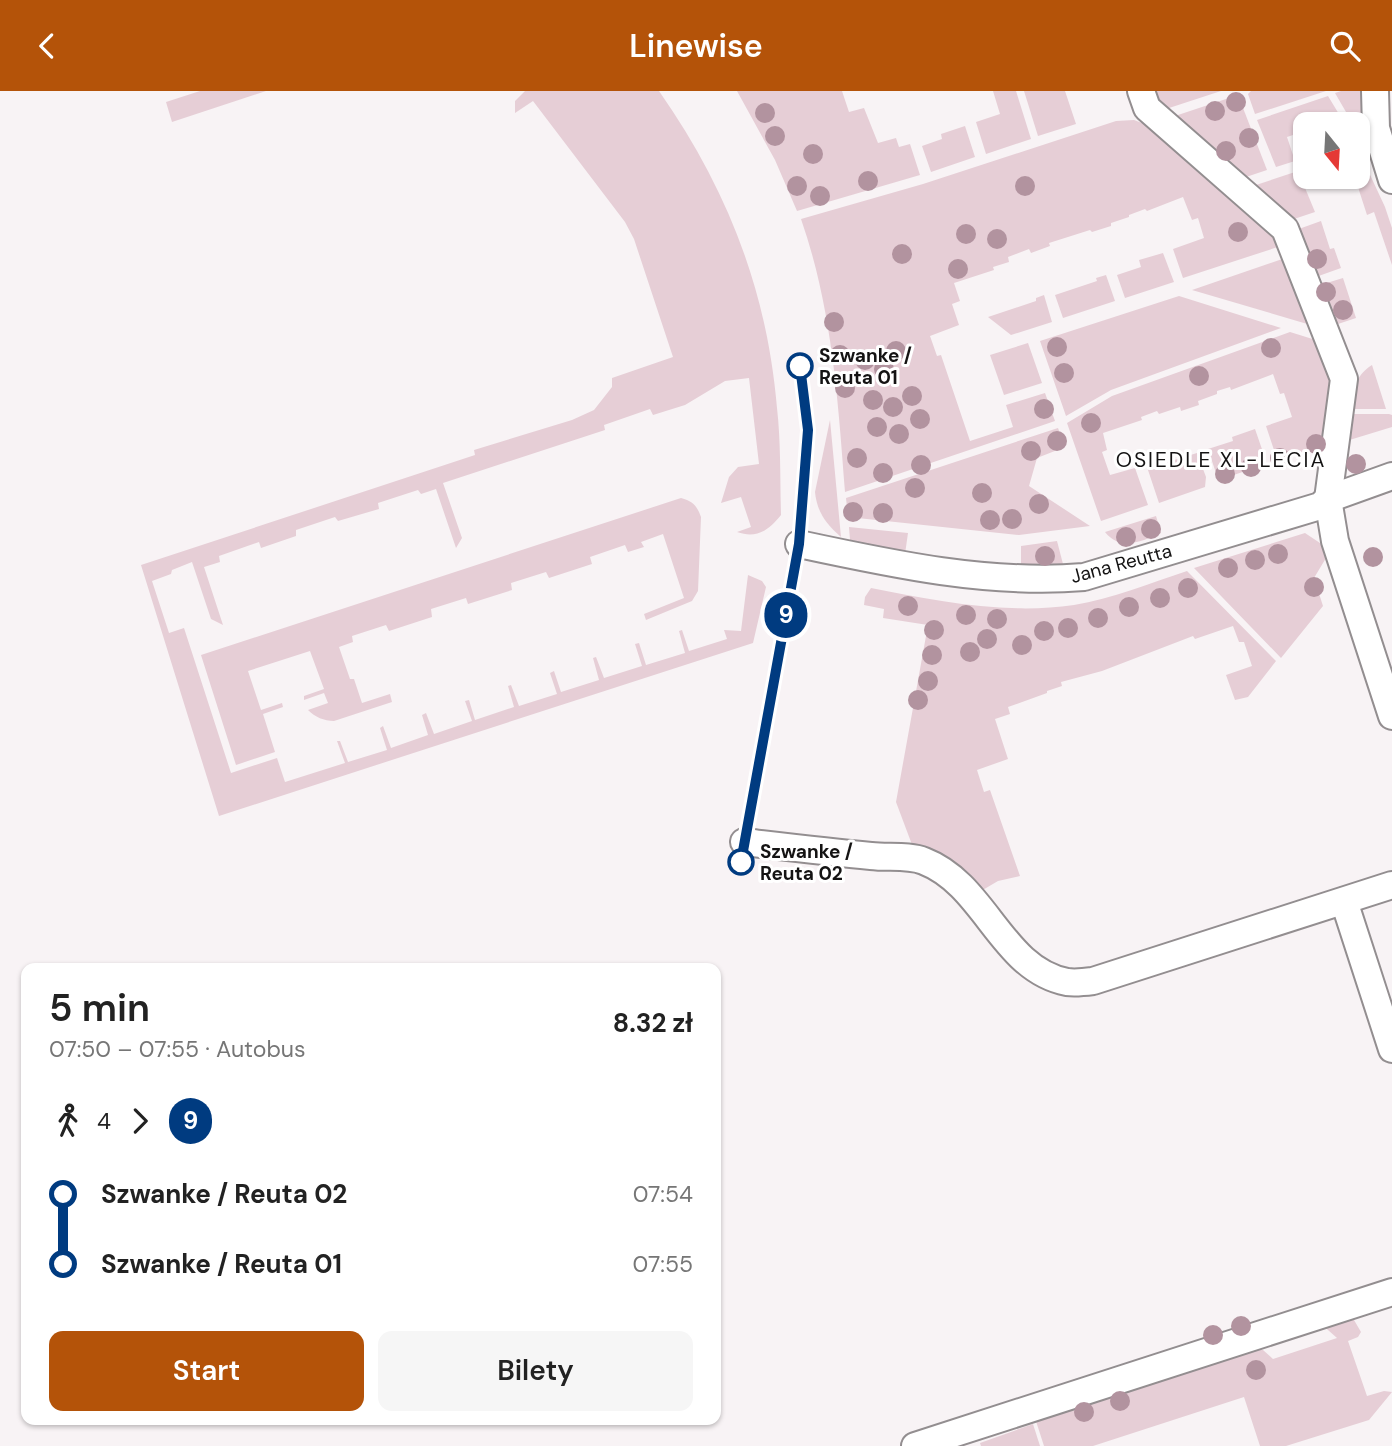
<!DOCTYPE html>
<html lang="pl">
<meta charset="utf-8">
<style>
:root{--surface:#fff;--page:#f6f6f6;--text:#222;--muted:#767676;--accent:#b45309}
body{margin:0;font-family:"DM Sans",sans-serif;background:var(--page);color:var(--text);height:100vh;display:flex;flex-direction:column;font-size:26px;white-space:nowrap}
*{box-sizing:border-box;margin:0}
p{font-size:23px;color:var(--muted)}
.icon{flex:none;width:38px;height:38px;fill:none;stroke:currentColor;stroke-width:2;stroke-linecap:round;stroke-linejoin:round}
.map{position:relative;flex:1;overflow:hidden}
.drawer{position:absolute;left:21px;top:872px;width:700px;height:462px;display:flex;flex-direction:column;background:var(--surface);border-radius:14px;box-shadow:0 2px 5px #0004}
.drawer>*{flex:none}
.badge{padding:0 14px;border-radius:23px;font-size:24px;line-height:46px}
.needle{width:46px;rotate:162deg}
.buttons{position:absolute;left:1293px;top:21px;display:grid;gap:14px}
.buttons a{display:grid;place-items:center;width:77px;height:77px;border-radius:14px;background:var(--surface);box-shadow:0 2px 5px #0004;font-size:35px}
.map>.badge{position:absolute;translate:-50% -50%;box-shadow:0 0 0 4px #fff}
.legs{display:flex;align-items:center;gap:10px;height:77px;padding:0 28px;font-size:23px}
.legs p{margin-inline-start:auto}
.headline{display:flex;align-items:center;justify-content:space-between;height:119px;padding:0 28px}
h1{font-size:38px;font-weight:600;line-height:52px}
.primary-button{display:flex;gap:14px;margin-top:auto;padding:14px 28px}
.primary-button a{flex:1;height:80px;border-radius:14px;background:var(--accent);color:#fff;font-size:28px;font-weight:600;line-height:80px;text-align:center}
.primary-button a+a{background:var(--page);color:var(--text)}
ul{padding:0 28px;list-style:none}
li{display:flex;align-items:center;gap:24px;height:70px;font-size:26px}
li i{display:grid;place-items:center;width:10px;height:100%;margin:0 9px;background:currentColor}
li i::after{content:'';width:18px;height:18px;margin:-9px;border:5px solid;border-radius:50%;background:var(--surface)}
li p{margin-inline-start:auto}
li:first-child i{background:linear-gradient(#0000 50%,currentColor 0)}
li:last-child i{background:linear-gradient(currentColor 50%,#0000 0)}
header{display:flex;justify-content:space-between;align-items:center;height:91px;padding:0 28px;background:var(--accent);color:#fff;font-size:32px;font-weight:600}
.map>svg:first-child{display:block}
.green{fill:#e6ced6}
.lines{fill:none;stroke-linecap:round;stroke-linejoin:round}
.minor-casing{stroke:#938e90;stroke-width:30}
.minor{stroke:#fff;stroke-width:26}
.tree{fill:#b2939f}
.line-1-casing{stroke:#fff;stroke-width:16}
.line-1{stroke:#003b80;stroke-width:10}
.stop-1-dot{fill:#fff;stroke:#003b80;stroke-width:3.5}
.labels{text-anchor:middle;stroke-width:6;stroke-linejoin:round;paint-order:stroke}
.stop-label{font-size:19px;font-weight:bold;fill:#141313;stroke:#fff;text-anchor:start}
.street-label{font-size:19px;fill:#141313;stroke:#fff}
.neighbourhood-label{font-size:21px;letter-spacing:2px;fill:#141313;stroke:#fff}
</style>
<header><svg class="icon" aria-label="back" viewBox="0 0 24 24"><path d="M15 5l-7 7 7 7"/></svg>Linewise<svg class="icon" aria-label="search" viewBox="0 0 24 24"><circle cx="10" cy="10" r="6"/><path d="M15 15l6 6"/></svg></header>
<div class="map">
<svg width="1392" height="1355" viewBox="0 0 1392 1355">
<rect width="100%" height="100%" fill="#f8f3f5"/>
<!-- green -->
<g class="green">
<path d="M 200,0 L 266,0 L 172,31 L 166,11 Z"/>
<path d="M 525,0 L 659,0 C 727,97 767,199 777,317 C 781,352 780,389 781,424 C 769,439 757,448 737,441 L 751,436 L 741,406 L 721,412 L 729,386 L 738,376 L 759,373 L 749,287 L 725,290 L 685,314 L 653,324 L 650,318 L 604,334 L 605,339 L 443,392 L 462,447 L 456,457 L 436,398 L 421,403 L 418,399 L 378,412 L 379,418 L 338,430 L 335,426 L 296,439 L 296,445 L 261,457 L 259,451 L 219,465 L 220,471 L 204,476 L 223,534 L 211,528 L 192,471 L 172,479 L 171,483 L 152,490 L 169,542 L 184,537 L 231,682 L 277,667 L 285,691 L 345,672 L 337,650 L 340,650 L 348,671 L 387,659 L 380,637 L 383,635 L 391,657 L 428,644 L 422,624 L 426,622 L 434,643 L 472,630 L 465,610 L 469,609 L 475,629 L 514,616 L 508,595 L 511,594 L 519,615 L 557,603 L 550,582 L 554,580 L 561,601 L 599,589 L 593,567 L 596,566 L 604,587 L 642,575 L 635,553 L 639,552 L 646,574 L 685,562 L 679,540 L 682,539 L 689,560 L 727,548 L 724,539 L 741,540 L 748,484 L 762,490 L 766,496 L 753,552 L 219,725 L 141,474 L 475,364 L 474,359 L 572,329 L 594,319 L 612,296 L 612,287 L 673,266 L 634,148 L 625,131 L 533,10 L 515,22 L 515,10 Z"/>
<path d="M 737,0 L 842,0 L 849,21 L 864,17 L 878,52 L 896,47 L 899,56 L 910,53 L 920,84 L 797,120 L 775,69 Z"/>
<path d="M 993,0 L 1016,0 L 1031,48 L 986,63 L 976,31 L 1000,23 Z"/>
<path d="M 1024,0 L 1065,0 L 1076,33 L 1038,45 Z"/>
<path d="M 1152,0 L 1221,0 L 1166,18 Z"/>
<path d="M 1251,0 L 1326,0 L 1255,23 L 1248,3 Z"/>
<path d="M 1341,0 L 1363,0 L 1361,46 L 1358,33 L 1353,33 L 1335,2 Z"/>
<path d="M 1238,4 L 1267,79 L 1240,88 L 1172,26 Z"/>
<path d="M 1328,5 L 1345,33 L 1306,33 L 1305,40 L 1287,46 L 1295,70 L 1276,76 L 1257,29 Z"/>
<path d="M 1134,29 L 1163,40 L 1284,154 L 1183,187 L 1173,158 L 1204,147 L 1198,127 L 1192,129 L 1183,106 L 1147,120 L 1145,118 L 1129,124 L 1129,126 L 1111,132 L 1111,135 L 1092,141 L 1090,139 L 1049,152 L 1050,155 L 1031,162 L 1029,158 L 1008,166 L 1009,171 L 993,176 L 994,179 L 954,192 L 960,210 L 952,213 L 959,234 L 930,245 L 937,265 L 941,264 L 970,350 L 1013,336 L 1006,314 L 1045,302 L 1055,330 L 845,401 C 838,308 832,217 801,128 L 923,93 L 1116,30 Z"/>
<path d="M 965,35 L 975,66 L 931,81 L 922,55 L 942,48 L 941,43 Z"/>
<path d="M 1358,58 L 1385,116 L 1392,137 L 1392,174 L 1374,121 L 1367,124 L 1356,90 L 1352,91 L 1350,86 L 1358,86 Z"/>
<path d="M 1298,80 L 1315,121 L 1291,129 L 1250,96 Z"/>
<path d="M 1321,130 L 1330,158 L 1334,157 L 1341,177 L 1313,187 L 1296,139 Z"/>
<path d="M 1163,162 L 1174,191 L 1125,207 L 1117,184 L 1141,176 L 1139,169 Z"/>
<path d="M 1288,166 L 1314,235 L 1192,199 Z"/>
<path d="M 1106,184 L 1115,210 L 1063,227 L 1055,204 L 1097,190 L 1096,187 Z"/>
<path d="M 1343,187 L 1356,227 L 1332,235 L 1317,195 Z"/>
<path d="M 1044,204 L 1052,231 L 1011,244 L 988,226 L 1036,210 L 1036,207 Z"/>
<path d="M 1179,205 L 1281,237 L 1111,299 L 1066,325 L 1040,250 Z"/>
<path d="M 1290,241 L 1319,250 L 1335,291 L 1326,354 L 1282,368 L 1276,365 L 1266,335 L 1292,326 L 1284,302 L 1280,303 L 1273,283 L 1231,299 L 1230,296 L 1217,300 L 1217,303 L 1198,310 L 1199,314 L 1181,320 L 1180,316 L 1159,323 L 1157,320 L 1141,326 L 1142,329 L 1103,342 L 1107,359 L 1102,361 L 1110,384 L 1135,377 L 1148,414 L 1101,430 L 1067,332 L 1112,305 Z"/>
<path d="M 1028,252 L 1042,292 L 1004,304 L 990,264 Z"/>
<path d="M 1372,274 L 1386,318 L 1349,318 C 1353,299 1355,285 1372,274 Z"/>
<path d="M 1349,323 L 1389,323 L 1392,324 L 1392,336 L 1343,351 Z"/>
<path d="M 830,329 L 841,446 C 826,433 817,421 815,401 Z"/>
<path d="M 1058,337 L 1065,356 L 1037,367 L 1029,395 L 1090,435 L 1019,444 L 848,426 L 846,407 Z"/>
<path d="M 1255,338 L 1265,367 L 1263,374 L 1222,388 L 1217,385 L 1208,358 L 1233,350 L 1232,346 Z"/>
<path d="M 1197,362 L 1206,386 L 1205,396 L 1159,412 L 1146,373 L 1169,366 L 1171,370 Z"/>
<path d="M 681,407 C 693,410 697,415 701,426 L 698,500 L 692,510 L 646,529 L 644,523 L 684,507 L 663,443 L 641,451 L 644,456 L 628,461 L 625,454 L 590,466 L 592,473 L 549,487 L 546,481 L 511,492 L 512,499 L 468,513 L 466,507 L 431,518 L 432,526 L 389,540 L 386,534 L 352,545 L 353,551 L 339,556 L 350,588 L 354,588 L 362,612 L 390,603 L 392,611 L 334,630 C 324,630 315,626 308,619 L 328,612 L 324,602 L 304,609 L 304,605 L 324,598 L 310,560 L 248,580 L 261,619 L 282,612 L 283,616 L 263,623 L 275,661 L 236,674 L 201,564 Z"/>
<path d="M 1156,425 L 1161,442 C 1142,450 1121,461 1105,441 Z"/>
<path d="M 849,436 L 908,442 L 905,463 L 850,449 Z"/>
<path d="M 1305,442 L 1326,456 L 1329,462 L 1314,487 L 1323,515 L 1281,567 L 1194,477 Z"/>
<path d="M 1057,450 L 1063,473 L 1021,474 L 1021,455 Z"/>
<path d="M 1187,480 L 1276,570 L 1248,606 L 1235,609 L 1226,584 L 1252,575 L 1244,551 L 1239,551 L 1233,535 L 1195,548 L 1193,545 L 1102,580 L 1061,591 L 1062,595 L 1047,600 L 1047,602 L 1008,616 L 1010,623 L 995,628 L 1008,668 L 977,679 L 984,701 L 990,699 L 1020,785 L 998,790 L 981,800 L 914,759 L 896,711 L 928,534 L 883,527 L 884,518 L 864,514 L 865,506 L 871,497 C 936,510 1007,524 1074,514 C 1112,508 1150,492 1187,480 Z"/>
<path d="M 1347,1225 L 1354,1229 L 1361,1241 L 1358,1246 L 1348,1250 L 1367,1305 L 1384,1300 L 1392,1301 L 1369,1329 L 1286,1355 L 1260,1355 L 1244,1306 L 1093,1355 L 1044,1355 L 1034,1324 L 1253,1256 L 1263,1259 L 1273,1268 L 1337,1247 L 1319,1231 Z"/>
<path d="M 1033,1333 L 1040,1355 L 981,1355 L 980,1352 Z"/>
</g>
<g class="lines">
<defs>
<g id="minor">
<path d="M 1141,0 L 1147,17 L 1285,138 L 1344,288 L 1328,408 L 1335,450 L 1392,625"/>
<path d="M 1375,0 L 1376,37 L 1392,89"/>
<path d="M 799,453 C 892,473 989,494 1084,486 L 1320,415 L 1328,408 L 1392,385"/>
<path d="M 744,751 C 787,756 829,761 871,765 C 888,767 909,764 924,770 C 986,794 1001,878 1067,891 C 1075,892 1085,891 1093,890 L 1392,794"/>
<path d="M 1344,810 L 1392,958"/>
<path d="M 915,1355 L 1392,1201"/>
</g>
</defs>
<!-- minor casing -->
<use href="#minor" class="minor-casing"/>
<!-- minor -->
<use href="#minor" class="minor"/>
</g>
<!-- trees -->
<g class="tree">
<circle cx="1236" cy="11" r="10"/>
<circle cx="1215" cy="20" r="10"/>
<circle cx="765" cy="22" r="10"/>
<circle cx="775" cy="45" r="10"/>
<circle cx="1249" cy="47" r="10"/>
<circle cx="1226" cy="60" r="10"/>
<circle cx="813" cy="63" r="10"/>
<circle cx="868" cy="90" r="10"/>
<circle cx="797" cy="95" r="10"/>
<circle cx="1025" cy="95" r="10"/>
<circle cx="820" cy="105" r="10"/>
<circle cx="1238" cy="141" r="10"/>
<circle cx="966" cy="143" r="10"/>
<circle cx="997" cy="148" r="10"/>
<circle cx="902" cy="163" r="10"/>
<circle cx="1317" cy="168" r="10"/>
<circle cx="958" cy="178" r="10"/>
<circle cx="1326" cy="201" r="10"/>
<circle cx="1343" cy="219" r="10"/>
<circle cx="834" cy="231" r="10"/>
<circle cx="1057" cy="256" r="10"/>
<circle cx="1271" cy="257" r="10"/>
<circle cx="896" cy="260" r="10"/>
<circle cx="840" cy="264" r="10"/>
<circle cx="865" cy="269" r="10"/>
<circle cx="884" cy="278" r="10"/>
<circle cx="1064" cy="282" r="10"/>
<circle cx="1199" cy="285" r="10"/>
<circle cx="845" cy="297" r="10"/>
<circle cx="912" cy="305" r="10"/>
<circle cx="873" cy="309" r="10"/>
<circle cx="893" cy="316" r="10"/>
<circle cx="1044" cy="318" r="10"/>
<circle cx="920" cy="328" r="10"/>
<circle cx="1091" cy="332" r="10"/>
<circle cx="877" cy="336" r="10"/>
<circle cx="899" cy="343" r="10"/>
<circle cx="1057" cy="350" r="10"/>
<circle cx="1316" cy="353" r="10"/>
<circle cx="1031" cy="360" r="10"/>
<circle cx="857" cy="367" r="10"/>
<circle cx="1280" cy="367" r="10"/>
<circle cx="1356" cy="373" r="10"/>
<circle cx="921" cy="374" r="10"/>
<circle cx="1251" cy="376" r="10"/>
<circle cx="883" cy="382" r="10"/>
<circle cx="1225" cy="383" r="10"/>
<circle cx="915" cy="397" r="10"/>
<circle cx="982" cy="402" r="10"/>
<circle cx="1039" cy="413" r="10"/>
<circle cx="853" cy="421" r="10"/>
<circle cx="883" cy="422" r="10"/>
<circle cx="1012" cy="428" r="10"/>
<circle cx="990" cy="429" r="10"/>
<circle cx="1151" cy="438" r="10"/>
<circle cx="1126" cy="446" r="10"/>
<circle cx="1278" cy="463" r="10"/>
<circle cx="1045" cy="465" r="10"/>
<circle cx="1373" cy="466" r="10"/>
<circle cx="1255" cy="469" r="10"/>
<circle cx="1228" cy="477" r="10"/>
<circle cx="1314" cy="496" r="10"/>
<circle cx="1188" cy="497" r="10"/>
<circle cx="1160" cy="507" r="10"/>
<circle cx="908" cy="515" r="10"/>
<circle cx="1129" cy="516" r="10"/>
<circle cx="966" cy="524" r="10"/>
<circle cx="1098" cy="527" r="10"/>
<circle cx="997" cy="528" r="10"/>
<circle cx="1068" cy="537" r="10"/>
<circle cx="934" cy="539" r="10"/>
<circle cx="1044" cy="540" r="10"/>
<circle cx="987" cy="548" r="10"/>
<circle cx="1022" cy="554" r="10"/>
<circle cx="970" cy="561" r="10"/>
<circle cx="932" cy="564" r="10"/>
<circle cx="928" cy="590" r="10"/>
<circle cx="918" cy="609" r="10"/>
<circle cx="1241" cy="1235" r="10"/>
<circle cx="1213" cy="1244" r="10"/>
<circle cx="1256" cy="1279" r="10"/>
<circle cx="1120" cy="1310" r="10"/>
<circle cx="1084" cy="1321" r="10"/>
</g>
<g class="lines">
<defs>
<path id="line-1" d="M 741,771 L 799,453 L 808,339 L 800,275"/>
</defs>
<!-- line-1 casing -->
<use href="#line-1" class="line-1-casing"/>
<!-- line-1 -->
<use href="#line-1" class="line-1"/>
</g>
<!-- markers -->
<g class="stop-1-dot">
<circle cx="800" cy="275" r="12"/>
<circle cx="741" cy="771" r="12"/>
</g>
<g class="labels">
<!-- stop labels -->
<g class="stop-label">
<text x="819" y="271">Szwanke /<tspan x="819" dy="22">Reuta 01</tspan></text>
<text x="760" y="767">Szwanke /<tspan x="760" dy="22">Reuta 02</tspan></text>
</g>
<!-- street labels -->
<g class="street-label">
<text transform="translate(1121 472) rotate(-15)" y="7">Jana Reutta</text>
</g>
<!-- neighbourhood labels -->
<g class="neighbourhood-label">
<text x="1221" y="376">OSIEDLE XL-LECIA</text>
</g>
</g>
</svg>
<div class="buttons">
<a><svg class="needle" viewBox="-14 -14 28 28"><path d="M0-13l5 13h-10z" fill="#e53935"/><path d="M0 13l5-13h-10z" fill="#767676"/></svg></a>
</div>
<b class="badge" style="left:786px;top:524px;background:#003b80;color:#fff">9</b>
<section class="drawer">
<div class="headline"><div><h1>5 min</h1><p>07:50 – 07:55 · Autobus</p></div><b>8.32 zł</b></div>
<div class="legs"><svg class="icon" aria-label="walk" viewBox="0 0 24 24"><circle cx="13" cy="4" r="2"/><path d="M13 8l-2 6 4 7M11 14l-3 7M7 12l3-4h3l4 4"/></svg>4<svg class="icon" aria-label="forward" viewBox="0 0 24 24"><path d="M9 5l7 7-7 7"/></svg><b class="badge" style="background:#003b80;color:#fff">9</b></div>
<ul>
<li><i style="color:#003b80"></i><b>Szwanke / Reuta 02</b><p>07:54</p></li>
<li><i style="color:#003b80"></i><b>Szwanke / Reuta 01</b><p>07:55</p></li>
</ul>
<div class="primary-button"><a>Start</a><a>Bilety</a></div>
</section>
</div>
